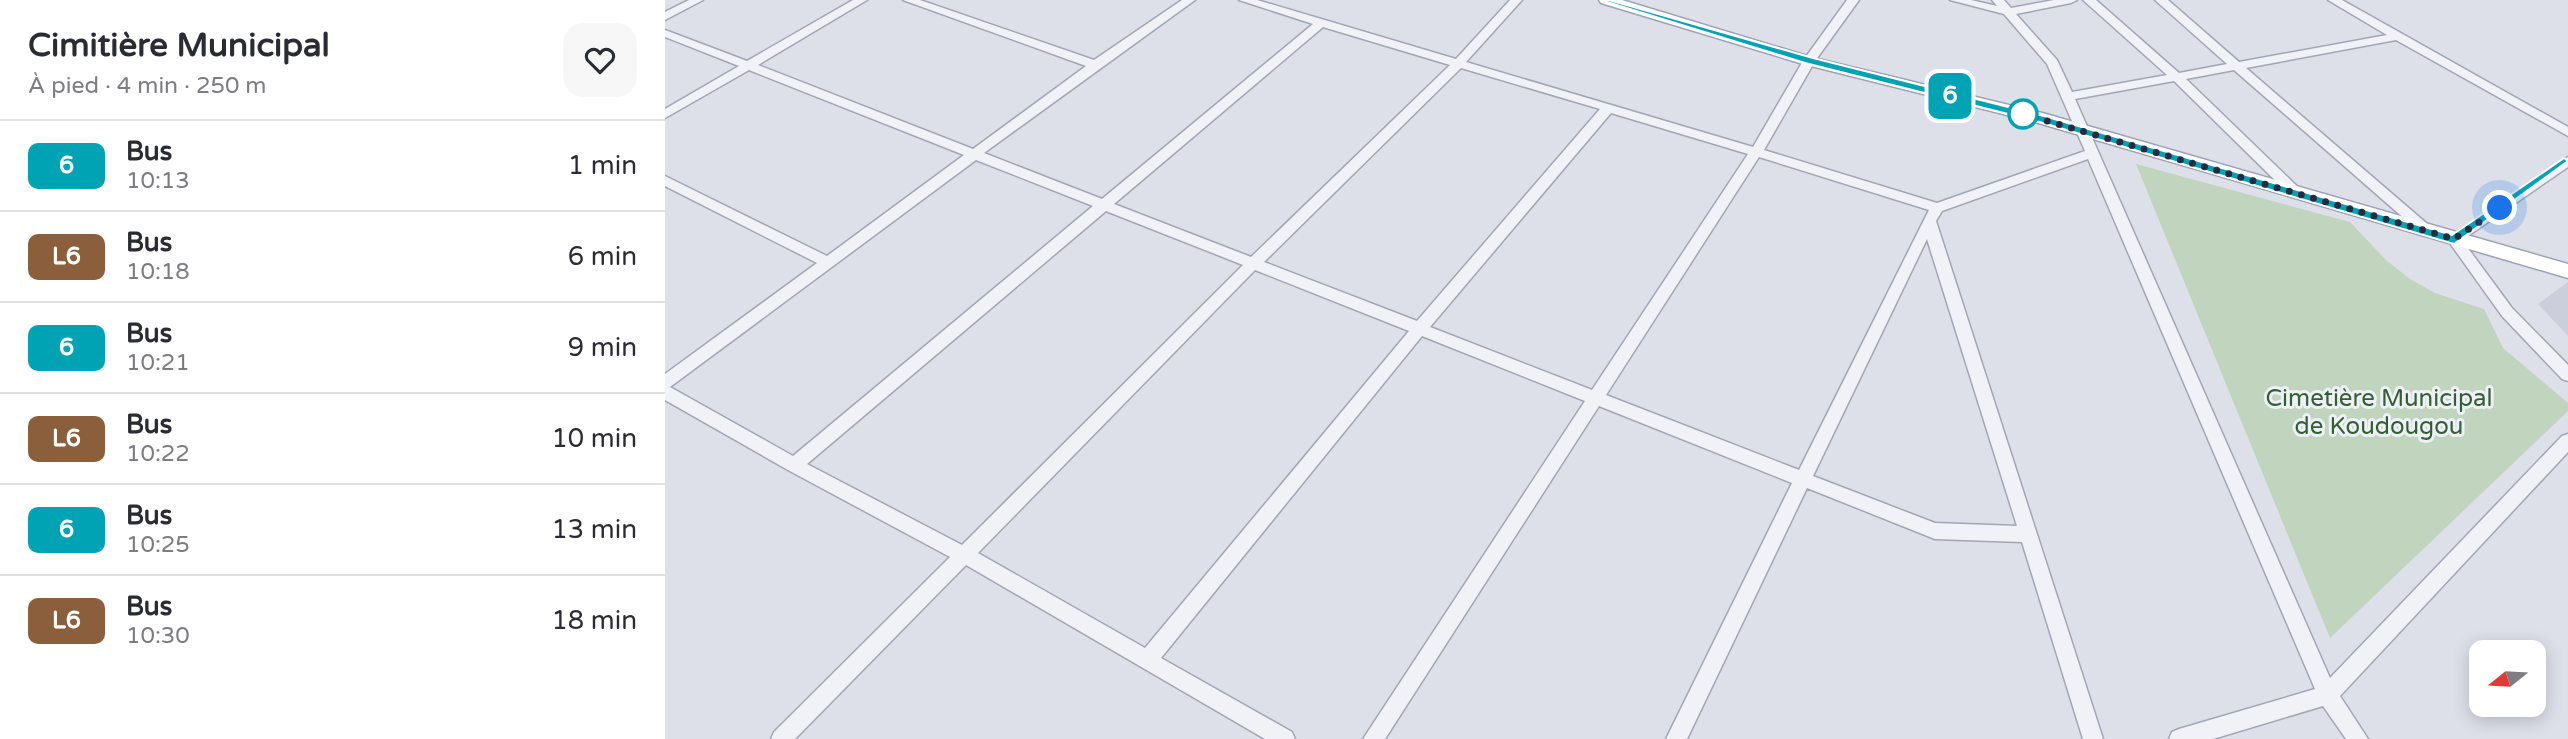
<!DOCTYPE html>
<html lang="fr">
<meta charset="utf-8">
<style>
:root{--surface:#fff;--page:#f7f7f7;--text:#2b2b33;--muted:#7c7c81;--line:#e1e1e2}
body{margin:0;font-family:"Varela Round",sans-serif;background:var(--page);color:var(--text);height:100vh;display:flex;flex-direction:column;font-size:26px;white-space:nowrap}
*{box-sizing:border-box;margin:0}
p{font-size:23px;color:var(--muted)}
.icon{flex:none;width:38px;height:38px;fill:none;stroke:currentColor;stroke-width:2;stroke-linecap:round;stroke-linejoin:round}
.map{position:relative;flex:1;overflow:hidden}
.sheet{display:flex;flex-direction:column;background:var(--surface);width:665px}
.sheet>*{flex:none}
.badge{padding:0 14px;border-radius:10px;font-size:24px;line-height:46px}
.needle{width:46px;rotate:252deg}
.controls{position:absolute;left:1804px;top:640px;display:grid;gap:14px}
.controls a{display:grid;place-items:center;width:77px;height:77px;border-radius:14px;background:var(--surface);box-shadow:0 4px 18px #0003;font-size:35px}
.you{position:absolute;width:35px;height:35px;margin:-18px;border:5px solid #fff;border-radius:50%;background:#1a73e8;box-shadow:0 0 0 10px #1a73e833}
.map>.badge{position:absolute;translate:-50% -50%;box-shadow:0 0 0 4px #fff}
.round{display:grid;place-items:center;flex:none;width:74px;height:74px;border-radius:21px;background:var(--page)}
.headline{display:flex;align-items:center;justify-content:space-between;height:119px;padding:0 28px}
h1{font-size:33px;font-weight:800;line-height:52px}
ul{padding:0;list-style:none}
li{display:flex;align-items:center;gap:21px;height:91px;padding:0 28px;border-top:2px solid var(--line)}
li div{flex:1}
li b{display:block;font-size:26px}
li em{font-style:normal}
li .badge{min-width:77px;font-weight:700;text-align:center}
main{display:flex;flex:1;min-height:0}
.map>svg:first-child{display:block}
.built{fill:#cbcfdb}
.green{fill:#c0d4be}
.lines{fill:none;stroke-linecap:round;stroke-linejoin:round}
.minor-casing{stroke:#a2a6b3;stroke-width:3}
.major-casing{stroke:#9ca2b6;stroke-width:3}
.minor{fill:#f1f2f7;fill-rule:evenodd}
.major{fill:#fff;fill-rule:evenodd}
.line{fill:#00a3b4;stroke:#fff;stroke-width:2}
.walk{stroke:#252b41;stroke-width:7;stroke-dasharray:0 12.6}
.stop-dot{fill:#fff;stroke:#00a3b4;stroke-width:3.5}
.labels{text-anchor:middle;stroke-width:6;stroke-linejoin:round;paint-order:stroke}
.park-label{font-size:24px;fill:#335e31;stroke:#edf0f6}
</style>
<main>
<section class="sheet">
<div class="headline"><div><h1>Cimitière Municipal</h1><p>À pied · 4 min · 250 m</p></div><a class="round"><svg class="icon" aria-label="heart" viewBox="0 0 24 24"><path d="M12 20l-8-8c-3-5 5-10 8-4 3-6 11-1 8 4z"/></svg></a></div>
<ul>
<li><span class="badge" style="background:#00a3b4;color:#fff">6</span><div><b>Bus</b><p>10:13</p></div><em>1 min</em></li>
<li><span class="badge" style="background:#8b5e3c;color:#fff">L6</span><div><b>Bus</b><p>10:18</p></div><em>6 min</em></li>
<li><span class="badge" style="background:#00a3b4;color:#fff">6</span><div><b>Bus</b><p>10:21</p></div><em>9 min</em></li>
<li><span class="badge" style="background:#8b5e3c;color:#fff">L6</span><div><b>Bus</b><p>10:22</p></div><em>10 min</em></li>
<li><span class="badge" style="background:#00a3b4;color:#fff">6</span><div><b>Bus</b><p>10:25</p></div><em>13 min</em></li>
<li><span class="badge" style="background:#8b5e3c;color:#fff">L6</span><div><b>Bus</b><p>10:30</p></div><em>18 min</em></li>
</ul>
</section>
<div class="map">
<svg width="1903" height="739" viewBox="0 0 1903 739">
<rect width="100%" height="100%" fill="#dde0e9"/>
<!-- built -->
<path class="built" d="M 1903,282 L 1903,336 L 1873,304 Z"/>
<!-- green -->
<path class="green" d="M 1471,164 L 1685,222 L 1722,261 L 1745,279 L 1770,293 L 1819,309 L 1838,348 L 1903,403 L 1903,411 L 1665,638 Z"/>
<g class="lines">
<defs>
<g id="minor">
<path d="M 24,0 L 38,0 L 0,20 L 0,12 Z"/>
<path d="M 188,0 L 202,0 L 93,65 L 308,149 L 421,66 L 238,0 L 255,0 L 429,60 L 517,0 L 530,0 L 319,153 L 437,199 L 648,24 L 574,0 L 592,0 L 791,59 L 845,0 L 857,0 L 801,62 L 1088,147 L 1138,61 L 1182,0 L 1194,0 L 1150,61 L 1099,150 L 1272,203 L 1420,151 L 1382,64 L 1339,14 L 1285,0 L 1306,0 L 1332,6 L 1327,0 L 1339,0 L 1346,8 L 1389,0 L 1412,0 L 1406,3 L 1351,14 L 1392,60 L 1407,92 L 1502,75 L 1418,0 L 1431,0 L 1514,73 L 1562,64 L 1490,0 L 1503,0 L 1574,62 L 1722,35 L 1663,0 L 1677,0 L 1903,127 L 1903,136 L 1731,40 L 1581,68 L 1767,228 L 1769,231 L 1762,236 L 1757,234 L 1569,70 L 1521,79 L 1637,191 L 1639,194 L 1637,197 L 1627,197 L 1509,81 L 1410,99 L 1665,678 L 1897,436 L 1903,434 L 1903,452 L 1675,696 L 1703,739 L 1681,739 L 1658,706 L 1548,739 L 1504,739 L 1507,732 L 1514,729 L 1650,689 L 1423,159 L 1277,211 L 1271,221 L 1438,739 L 1418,739 L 1357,542 L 1270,539 L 1142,488 L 1022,739 L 1001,739 L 1127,483 L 934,406 L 720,739 L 698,739 L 920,401 L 757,336 L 496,658 L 627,732 L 630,739 L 600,739 L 301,565 L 130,739 L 106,739 L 109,732 L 285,557 L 123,470 L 0,400 L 0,374 L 152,263 L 0,186 L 0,176 L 162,256 L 299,155 L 84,70 L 0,118 L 0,109 L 74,66 L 0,37 L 0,30 L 82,61 ZM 658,27 L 785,65 L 586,257 L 449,204 ZM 796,68 L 935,109 L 752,321 L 599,262 ZM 946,113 L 1083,154 L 927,390 L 765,327 ZM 1094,157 L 1264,210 L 1134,470 L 941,395 ZM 311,160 L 428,206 L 128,456 L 5,387 ZM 441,211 L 578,265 L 297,545 L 142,464 ZM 1262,239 L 1352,526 L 1270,523 L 1148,476 ZM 590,270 L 744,331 L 480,648 L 313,553 Z"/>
<path d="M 1903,157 L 1903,167 L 1797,240 L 1847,308 L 1903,365 L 1903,381 L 1897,379 L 1837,316 L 1782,239 Z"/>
</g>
<path id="major" d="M 934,0 L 957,0 L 1149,58 L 1381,114 L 1903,264 L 1903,278 L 1370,122 L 1138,64 L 936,3 Z"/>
</defs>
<!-- minor casing -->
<use href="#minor" class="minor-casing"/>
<!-- major casing -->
<use href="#major" class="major-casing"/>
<!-- minor -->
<use href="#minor" class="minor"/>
<!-- major -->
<use href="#major" class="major"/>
</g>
<!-- line -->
<path class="line" d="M 936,0 L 944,0 L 1148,58 L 1379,116 L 1787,235 L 1899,158 L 1903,161 L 1789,244 L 1371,121 L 1140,63 Z"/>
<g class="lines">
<!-- walk -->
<path class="walk" d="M 1358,114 L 1789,239 L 1835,208"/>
</g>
<!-- markers -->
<circle class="stop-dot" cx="1358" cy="114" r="14"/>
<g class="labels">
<!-- park labels -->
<g class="park-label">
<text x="1714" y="406">Cimetière Municipal<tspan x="1714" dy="28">de Koudougou</tspan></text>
</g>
</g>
</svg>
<div class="controls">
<a><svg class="needle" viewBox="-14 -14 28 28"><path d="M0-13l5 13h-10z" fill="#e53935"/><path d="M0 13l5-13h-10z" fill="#7c7c81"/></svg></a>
</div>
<div class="you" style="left:1835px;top:208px"></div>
<b class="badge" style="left:1285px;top:96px;background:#00a3b4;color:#fff">6</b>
</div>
</main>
